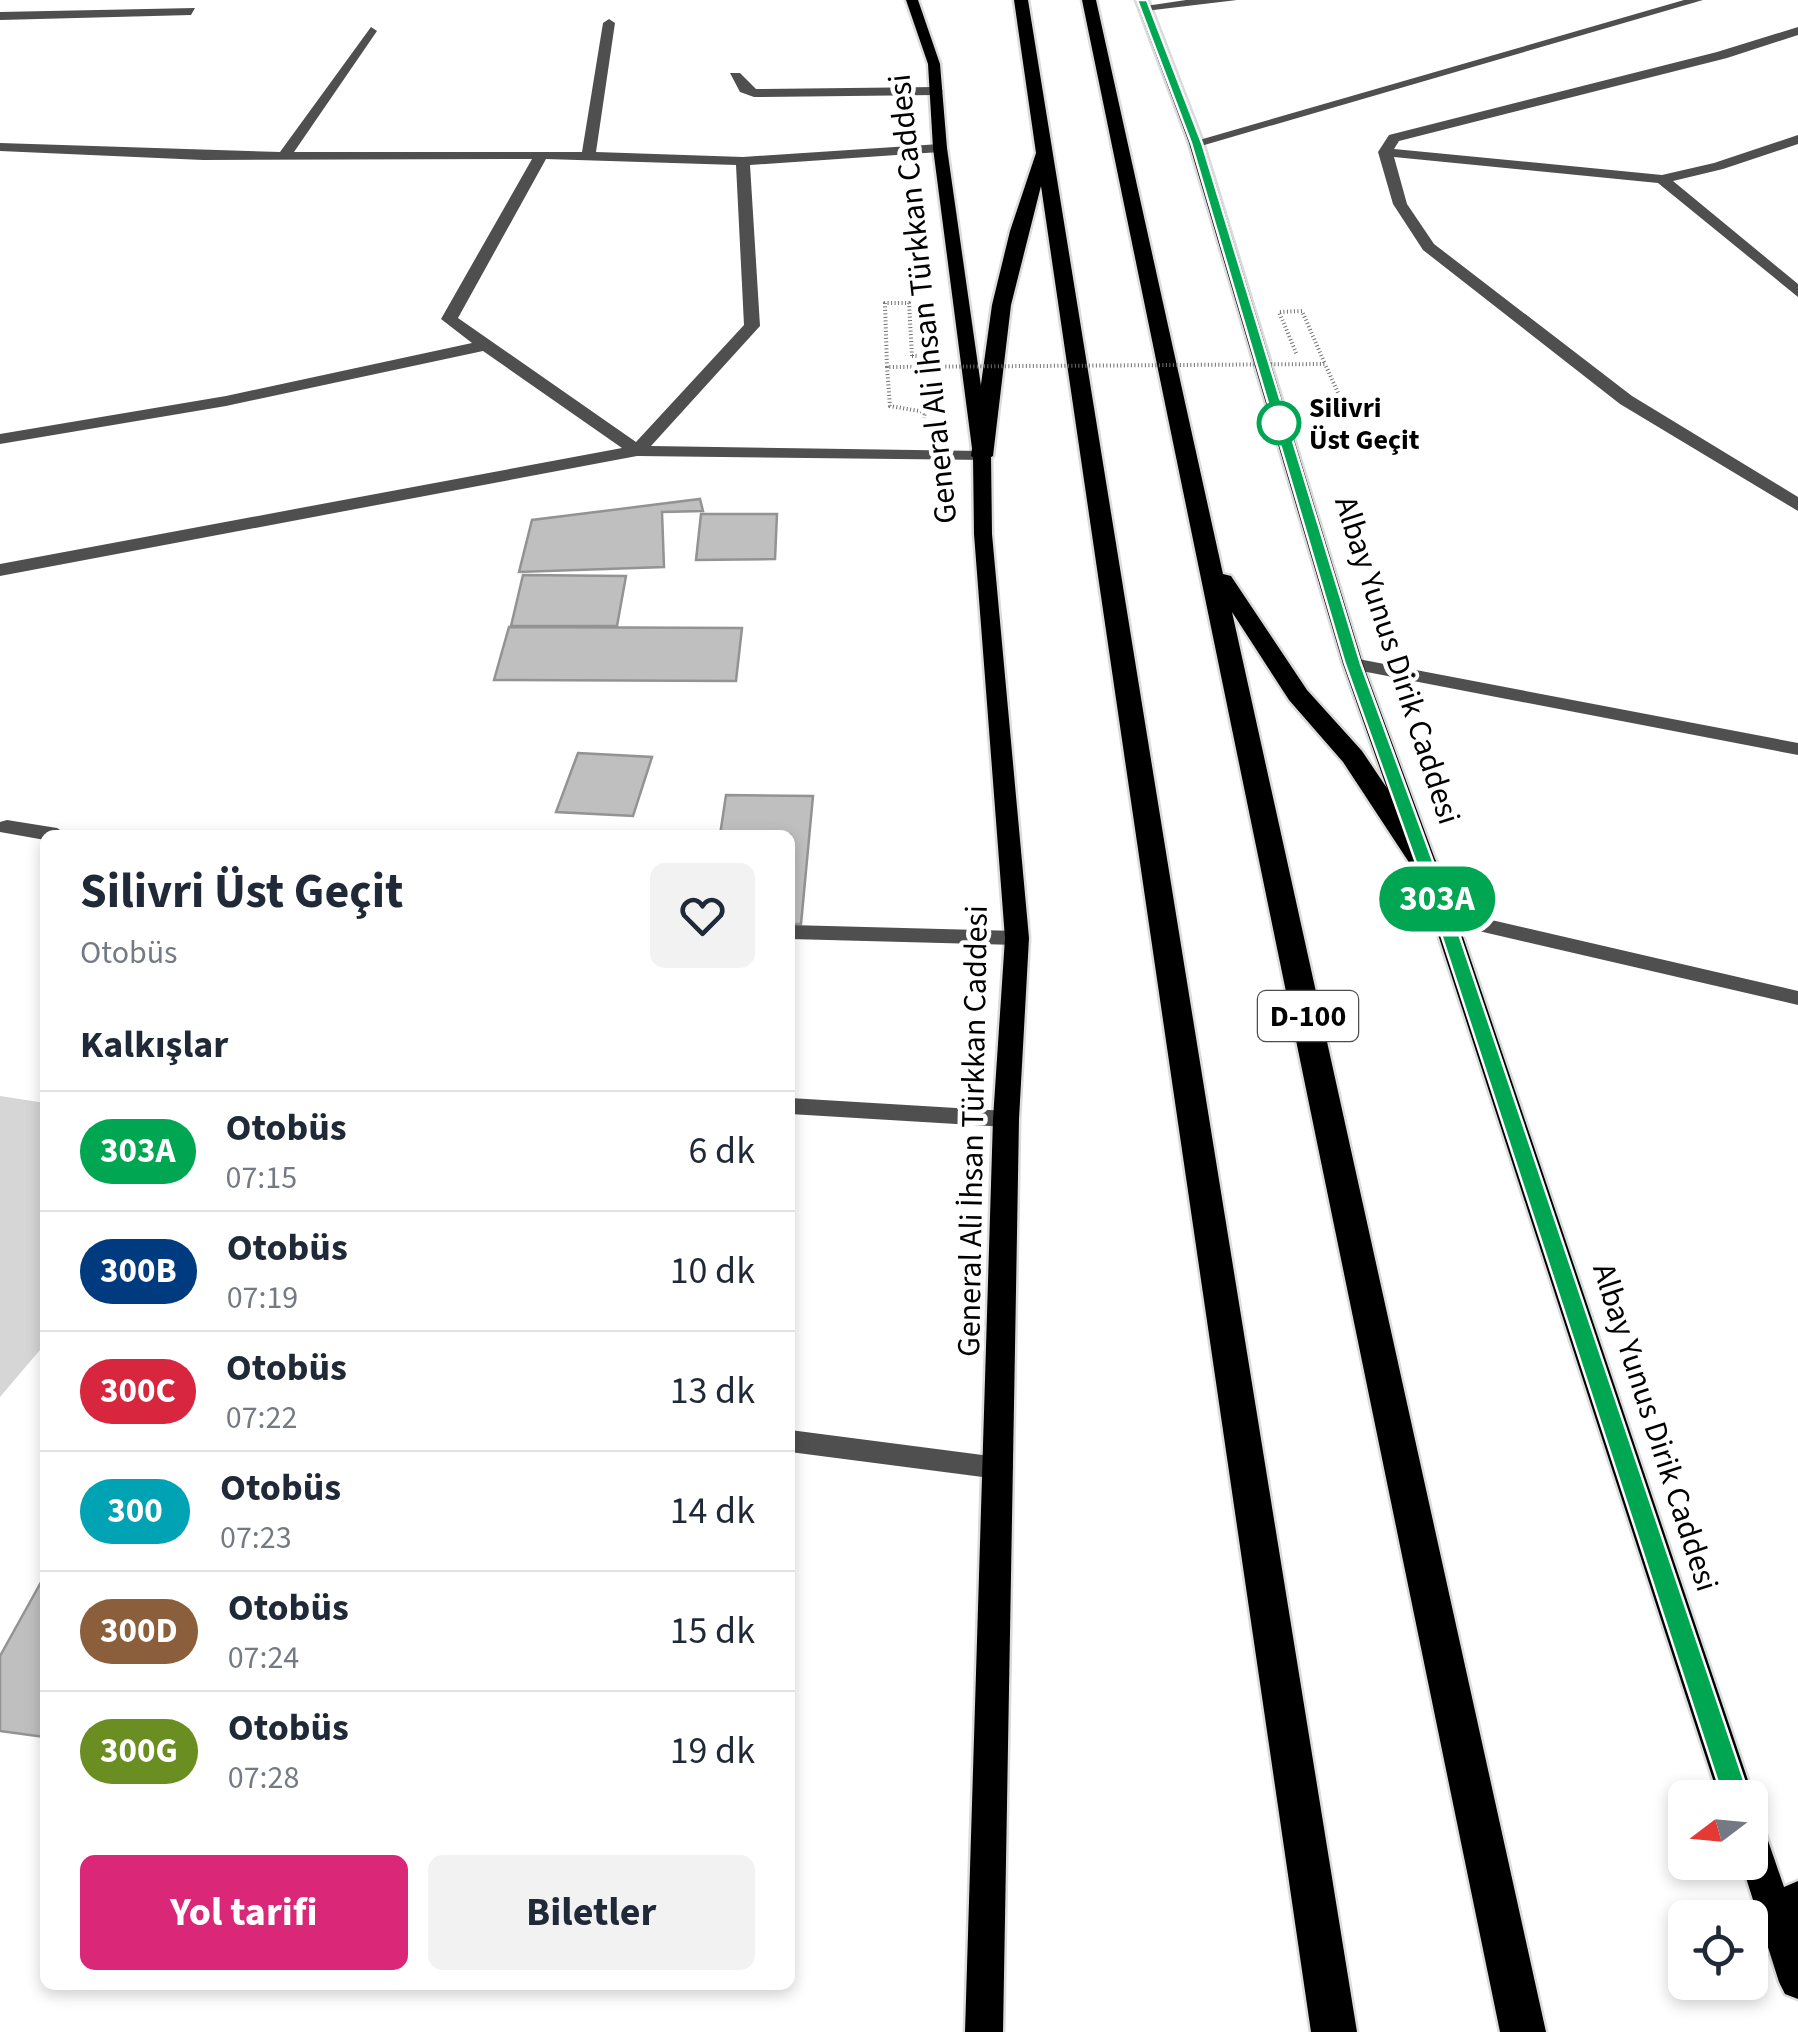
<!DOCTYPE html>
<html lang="tr">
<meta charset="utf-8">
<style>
:root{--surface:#fff;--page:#f2f2f3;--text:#1f2937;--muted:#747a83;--line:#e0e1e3;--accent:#db2777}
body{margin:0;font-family:"Source Sans 3",sans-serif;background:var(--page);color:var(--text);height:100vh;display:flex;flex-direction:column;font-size:38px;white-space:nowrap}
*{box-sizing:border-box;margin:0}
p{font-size:32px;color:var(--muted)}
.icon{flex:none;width:55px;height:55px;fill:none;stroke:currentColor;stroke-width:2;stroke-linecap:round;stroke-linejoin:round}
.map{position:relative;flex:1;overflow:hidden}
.sheet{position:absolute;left:40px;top:830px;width:755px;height:1160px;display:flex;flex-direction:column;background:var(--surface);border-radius:15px;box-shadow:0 5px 15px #0003}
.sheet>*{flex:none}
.badge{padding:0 20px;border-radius:32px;font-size:35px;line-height:65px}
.needle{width:65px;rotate:254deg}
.buttons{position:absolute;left:1668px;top:1780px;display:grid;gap:20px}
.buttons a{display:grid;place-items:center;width:100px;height:100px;border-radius:15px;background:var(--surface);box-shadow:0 5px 15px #0003;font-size:50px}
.map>.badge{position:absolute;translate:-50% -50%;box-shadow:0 0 0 5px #fff}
h2{padding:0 40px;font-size:38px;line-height:90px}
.round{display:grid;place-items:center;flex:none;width:105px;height:105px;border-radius:15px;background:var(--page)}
.head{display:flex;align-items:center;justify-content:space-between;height:170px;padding:0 40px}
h1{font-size:48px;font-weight:700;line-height:75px}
.button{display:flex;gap:20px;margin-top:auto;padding:20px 40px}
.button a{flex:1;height:115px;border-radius:15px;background:var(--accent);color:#fff;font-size:40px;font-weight:700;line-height:115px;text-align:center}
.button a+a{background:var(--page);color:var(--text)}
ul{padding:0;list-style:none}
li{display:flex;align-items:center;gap:30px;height:120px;padding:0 40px;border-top:2px solid var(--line)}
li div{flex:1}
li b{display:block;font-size:38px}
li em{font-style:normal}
li .badge{min-width:110px;font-weight:700;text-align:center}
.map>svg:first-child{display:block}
.green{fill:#d6d6d6}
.building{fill:#bfbfbf;stroke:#939393;stroke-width:2.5}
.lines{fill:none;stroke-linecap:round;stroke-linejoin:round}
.major-casing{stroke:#dbdbdb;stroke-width:5}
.highway-casing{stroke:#dbdbdb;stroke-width:5}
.path{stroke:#717171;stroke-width:4;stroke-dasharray:1 2.5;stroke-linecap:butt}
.minor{fill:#4f4f4f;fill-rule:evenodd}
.major{fill:#000;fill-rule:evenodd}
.highway{fill:#000;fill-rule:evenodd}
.path-bridge{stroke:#717171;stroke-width:4;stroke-dasharray:1 2.5;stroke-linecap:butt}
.line{fill:#00a651;stroke:#fff;stroke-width:2.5}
.stop-dot{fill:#fff;stroke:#00a651;stroke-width:5}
.labels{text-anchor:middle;stroke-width:9;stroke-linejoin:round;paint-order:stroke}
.far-stop-label{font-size:28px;font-weight:bold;fill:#000;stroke:#fff;text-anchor:start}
.shield{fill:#fff;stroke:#4c4c4c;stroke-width:2.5}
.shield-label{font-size:30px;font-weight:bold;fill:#000}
.street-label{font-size:32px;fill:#000;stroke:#fff}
</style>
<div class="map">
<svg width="1798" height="2032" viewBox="0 0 1798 2032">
<rect width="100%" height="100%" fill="#fff"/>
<!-- green -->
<path class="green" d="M 0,1096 L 45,1103 L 45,1344 L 0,1397 Z"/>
<!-- building -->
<g class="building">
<path d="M 700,499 L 703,511 L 662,512 L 664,567 L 519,572 L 532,520 Z"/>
<path d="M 701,514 L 777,514 L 775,559 L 696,560 Z"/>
<path d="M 523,575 L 626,576 L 617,626 L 511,626 Z"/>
<path d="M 509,627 L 742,628 L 736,681 L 494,680 Z"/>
<path d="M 578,753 L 652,757 L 633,816 L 556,812 Z"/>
<path d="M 726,795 L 813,796 L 801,924 L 790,924 L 790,835 L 720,835 Z"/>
<path d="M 45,1575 L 45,1737 L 0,1731 L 0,1656 Z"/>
</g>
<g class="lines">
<defs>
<g id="major">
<path d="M 906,0 L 918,0 L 940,64 L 947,148 L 991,456 L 992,534 L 1029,938 L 1019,1119 L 1003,2032 L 965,2032 L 993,1119 L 1005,938 L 974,534 L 973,456 L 933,148 L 928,64 Z"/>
<path d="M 1136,0 L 1148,0 L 1203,143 L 1363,664 L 1456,916 L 1754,1798 L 1750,1807 L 1750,1798 L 1719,1798 L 1432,916 L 1343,664 L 1189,143 Z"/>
<path d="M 1750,1822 L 1763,1826 L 1784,1887 L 1798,1881 L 1798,1999 L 1785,1994 L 1779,1982 L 1741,1862 L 1750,1862 Z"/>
</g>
<g id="highway">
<path d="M 1014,0 L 1028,0 L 1357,2032 L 1311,2032 L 1041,186 L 1011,305 L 993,456 L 982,462 L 971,456 L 992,305 L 1010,231 L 1036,153 Z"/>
<path d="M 1082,0 L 1096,0 L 1223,574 L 1231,576 L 1307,690 L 1362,751 L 1438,864 L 1424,872 L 1414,870 L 1343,762 L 1289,700 L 1232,612 L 1546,2032 L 1500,2032 Z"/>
</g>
</defs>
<!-- major casing -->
<use href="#major" class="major-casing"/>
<!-- highway casing -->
<use href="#highway" class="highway-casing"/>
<!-- path -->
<g class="path">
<path d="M 912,356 L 927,356"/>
<path d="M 887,367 L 890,406 L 925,412 L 924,418"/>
<path d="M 1320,415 L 1348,415 L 1325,364"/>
</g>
<!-- minor -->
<g class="minor">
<path d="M 1186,0 L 1237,0 L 1145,11 L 1139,7 Z"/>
<path d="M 1684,0 L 1703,0 L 1201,146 L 1189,143 Z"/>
<path d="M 195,8 L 191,15 L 0,20 L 0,12 Z"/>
<path d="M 609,19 L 615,23 L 596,152 L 743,157 L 940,144 L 947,148 L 940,152 L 750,165 L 760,326 L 651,446 L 982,451 L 991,456 L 988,460 L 637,456 L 0,576 L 0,564 L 622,448 L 483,351 L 226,406 L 0,444 L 0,434 L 226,396 L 472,343 L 441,319 L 532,159 L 203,160 L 0,151 L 0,143 L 280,152 L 371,27 L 377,31 L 294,152 L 582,152 L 603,23 ZM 546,159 L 736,165 L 744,325 L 636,442 L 458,318 Z"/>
<path d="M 1798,27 L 1798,35 L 1727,58 L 1399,141 L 1394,149 L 1662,175 L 1714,163 L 1798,135 L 1798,144 L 1723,169 L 1673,181 L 1798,284 L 1798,297 L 1658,183 L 1394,157 L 1407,204 L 1434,244 L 1632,396 L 1798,497 L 1798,511 L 1620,404 L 1423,250 L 1393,204 L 1378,152 L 1389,135 L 1717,52 Z"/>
<path d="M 730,73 L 740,73 L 756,89 L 936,87 L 943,91 L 936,95 L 754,97 L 740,92 Z"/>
<path d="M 1353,658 L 1798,743 L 1798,755 L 1346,668 L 1343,664 L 1346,660 Z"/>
<path d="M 7,820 L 57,828 L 68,835 L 45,835 L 45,840 L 0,832 L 0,822 Z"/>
<path d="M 1444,909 L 1798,991 L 1798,1005 L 1436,921 L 1432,916 L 1436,911 Z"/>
<path d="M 790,925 L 1017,931 L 1029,938 L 1017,945 L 790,939 Z"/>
<path d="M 790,1098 L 1006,1111 L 1019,1119 L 1006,1127 L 790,1114 Z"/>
<path d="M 790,1430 L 998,1457 L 1009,1460 L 1013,1468 L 1009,1476 L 998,1479 L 790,1452 Z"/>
</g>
<!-- major -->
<use href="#major" class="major"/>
<!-- highway -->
<use href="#highway" class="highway"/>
<!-- path-bridge -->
<path class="path-bridge" d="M 912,356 L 909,303 L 885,303 L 887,367 L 1325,364 L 1302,311 L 1279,312 L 1297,355"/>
</g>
<!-- line -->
<path class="line" d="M 1137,0 L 1147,0 L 1202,143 L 1361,664 L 1453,916 L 1750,1798 L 1746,1806 L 1737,1809 L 1727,1806 L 1723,1798 L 1435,916 L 1345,664 L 1191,143 Z"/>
<!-- markers -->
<circle class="stop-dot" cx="1279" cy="423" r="20"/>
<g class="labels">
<!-- far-stop labels -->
<g class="far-stop-label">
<text x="1309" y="417">Silivri<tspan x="1309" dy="32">Üst Geçit</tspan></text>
</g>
<!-- shield labels -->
<rect class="shield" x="1258" y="991" width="100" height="50" rx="8"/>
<g class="shield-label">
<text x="1308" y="1026">D-100</text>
</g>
<!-- street labels -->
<g class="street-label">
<text transform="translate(922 299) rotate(-96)" y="11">General Ali İhsan Türkkan Caddesi</text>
<text transform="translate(1398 660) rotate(72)" y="11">Albay Yunus Dirik Caddesi</text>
<text transform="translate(972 1131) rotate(-89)" y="11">General Ali İhsan Türkkan Caddesi</text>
<text transform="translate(1656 1427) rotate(72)" y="11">Albay Yunus Dirik Caddesi</text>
</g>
</g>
</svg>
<div class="buttons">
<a><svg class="needle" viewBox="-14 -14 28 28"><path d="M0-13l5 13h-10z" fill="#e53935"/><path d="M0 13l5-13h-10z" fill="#747a83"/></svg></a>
<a><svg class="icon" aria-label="locate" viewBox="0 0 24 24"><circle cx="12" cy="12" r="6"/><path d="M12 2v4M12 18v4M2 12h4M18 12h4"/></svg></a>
</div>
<b class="badge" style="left:1437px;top:899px;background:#00a651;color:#fff">303A</b>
<section class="sheet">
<div class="head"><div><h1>Silivri Üst Geçit</h1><p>Otobüs</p></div><a class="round"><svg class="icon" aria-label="heart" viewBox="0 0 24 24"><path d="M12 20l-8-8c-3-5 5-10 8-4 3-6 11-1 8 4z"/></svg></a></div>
<h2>Kalkışlar</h2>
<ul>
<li><span class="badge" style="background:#00a651;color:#fff">303A</span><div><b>Otobüs</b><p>07:15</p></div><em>6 dk</em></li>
<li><span class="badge" style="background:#003b80;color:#fff">300B</span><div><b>Otobüs</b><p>07:19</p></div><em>10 dk</em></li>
<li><span class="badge" style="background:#d7263d;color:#fff">300C</span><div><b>Otobüs</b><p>07:22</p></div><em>13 dk</em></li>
<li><span class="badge" style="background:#00a3b4;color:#fff">300</span><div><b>Otobüs</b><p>07:23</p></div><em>14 dk</em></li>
<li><span class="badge" style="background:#8b5e3c;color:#fff">300D</span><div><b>Otobüs</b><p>07:24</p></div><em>15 dk</em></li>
<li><span class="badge" style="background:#6b8e23;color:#fff">300G</span><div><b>Otobüs</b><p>07:28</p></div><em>19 dk</em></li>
</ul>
<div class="button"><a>Yol tarifi</a><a>Biletler</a></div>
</section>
</div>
